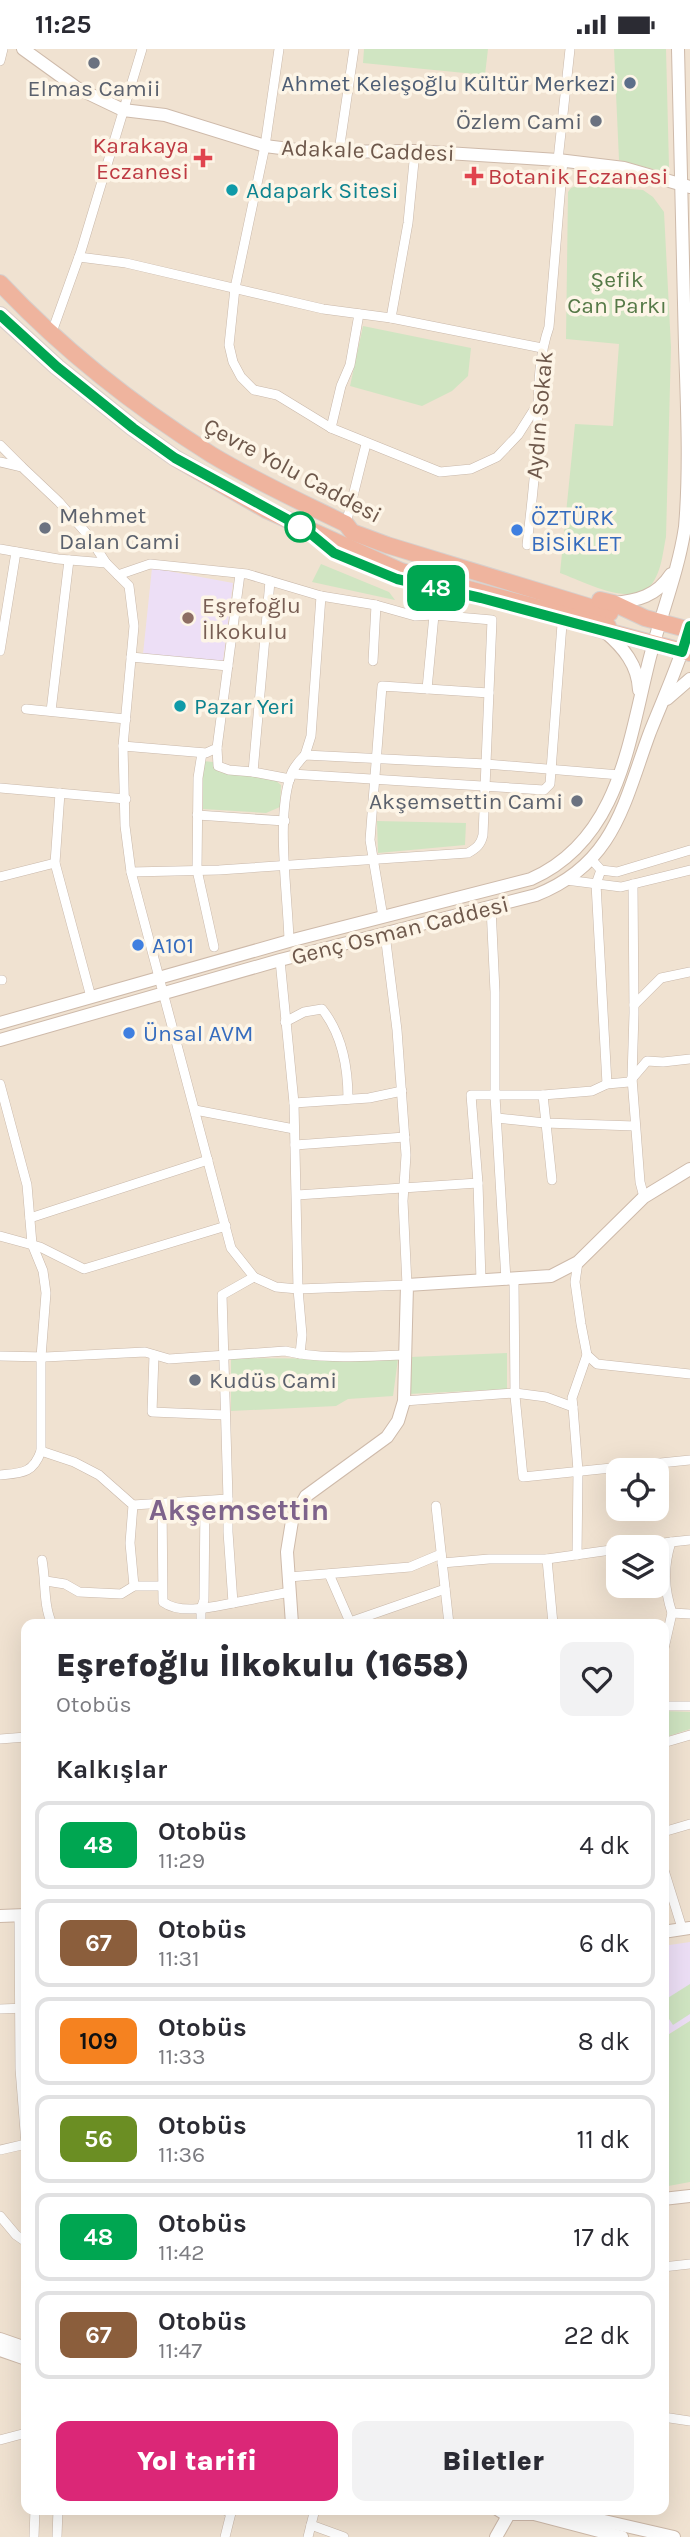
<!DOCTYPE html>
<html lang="tr">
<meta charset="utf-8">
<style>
:root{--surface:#fff;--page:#f2f2f3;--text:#2b2b33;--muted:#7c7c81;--line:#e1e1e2;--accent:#db2777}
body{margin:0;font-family:Karla,sans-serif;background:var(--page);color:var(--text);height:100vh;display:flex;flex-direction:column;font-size:26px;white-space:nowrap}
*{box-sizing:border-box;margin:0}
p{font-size:23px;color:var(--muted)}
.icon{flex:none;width:38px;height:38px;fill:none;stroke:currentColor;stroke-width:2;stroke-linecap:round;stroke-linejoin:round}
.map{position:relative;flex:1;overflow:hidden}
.details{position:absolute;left:21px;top:1570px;width:648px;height:896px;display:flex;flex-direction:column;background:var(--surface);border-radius:14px;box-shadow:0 7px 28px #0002}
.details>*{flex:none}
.badge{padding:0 14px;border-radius:10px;font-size:24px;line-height:46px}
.fabs{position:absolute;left:606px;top:1409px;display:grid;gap:14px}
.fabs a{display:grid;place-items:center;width:63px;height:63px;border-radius:14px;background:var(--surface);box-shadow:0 7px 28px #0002;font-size:35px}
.map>.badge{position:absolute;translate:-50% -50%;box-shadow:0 0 0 4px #fff}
h2{padding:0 35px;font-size:26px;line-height:63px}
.round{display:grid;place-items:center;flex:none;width:74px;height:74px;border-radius:14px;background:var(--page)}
.headline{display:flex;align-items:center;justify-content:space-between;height:119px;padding:0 35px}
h1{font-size:33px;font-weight:800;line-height:52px}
.action{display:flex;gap:14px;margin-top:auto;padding:14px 35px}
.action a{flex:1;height:80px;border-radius:14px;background:var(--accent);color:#fff;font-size:28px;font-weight:800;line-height:80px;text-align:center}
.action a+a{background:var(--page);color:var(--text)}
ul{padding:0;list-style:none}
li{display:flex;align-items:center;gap:21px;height:88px;margin:0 14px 10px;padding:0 21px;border:4px solid var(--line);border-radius:14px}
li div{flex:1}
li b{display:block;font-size:26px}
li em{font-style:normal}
li .badge{min-width:77px;font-weight:700;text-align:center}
.status{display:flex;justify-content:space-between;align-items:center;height:49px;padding:0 35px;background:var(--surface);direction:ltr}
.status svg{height:19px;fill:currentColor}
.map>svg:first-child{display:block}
.residential{fill:#f0e2d1;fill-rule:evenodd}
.education{fill:#eddff6}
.green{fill:#d0e5c2}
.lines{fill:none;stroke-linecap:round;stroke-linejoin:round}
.street-casing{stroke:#c9b8aa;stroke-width:10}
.secondary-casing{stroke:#cebaaa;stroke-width:14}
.highway-casing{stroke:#d6d0cd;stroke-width:18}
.street{stroke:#fff;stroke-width:9}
.secondary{stroke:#fff;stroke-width:12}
.highway{stroke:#efb49e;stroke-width:16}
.line-casing{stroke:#fff;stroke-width:16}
.line{stroke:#00a651;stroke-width:10}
.worship-dot{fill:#6b7280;stroke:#fdf5e7;stroke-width:2.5}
.service-dot{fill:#5c6f8a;stroke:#fdf5e7;stroke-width:2.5}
.health-dot{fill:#e0444e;stroke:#fdf5e7;stroke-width:2.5}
.culture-dot{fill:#0f9aa8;stroke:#fdf5e7;stroke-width:2.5}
.stop-dot{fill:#fff;stroke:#00a651;stroke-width:3.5}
.shop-dot{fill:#3f7fe0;stroke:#fdf5e7;stroke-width:2.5}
.education-dot{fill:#8d6e63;stroke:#fdf5e7;stroke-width:2.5}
.labels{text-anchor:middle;stroke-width:7;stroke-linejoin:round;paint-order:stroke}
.service-label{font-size:23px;fill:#4e5e75;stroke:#fdf5e7;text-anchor:end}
.worship-label{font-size:23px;fill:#5b616d;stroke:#fdf5e7;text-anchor:end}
.health-label{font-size:23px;fill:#be3a42;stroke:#fdf5e7;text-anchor:end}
.street-label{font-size:23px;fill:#6e584b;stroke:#fdf5e7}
.culture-label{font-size:23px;fill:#0d838f;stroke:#fdf5e7;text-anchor:start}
.park-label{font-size:23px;fill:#557947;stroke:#fdf5e7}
.shop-label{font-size:23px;fill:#366cbe;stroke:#fdf5e7;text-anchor:start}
.education-label{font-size:23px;fill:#785e54;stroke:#fdf5e7;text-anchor:start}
.district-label{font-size:30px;font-weight:bold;fill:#7e638b;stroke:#fdf5e7}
</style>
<div class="status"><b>11:25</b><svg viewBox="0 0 49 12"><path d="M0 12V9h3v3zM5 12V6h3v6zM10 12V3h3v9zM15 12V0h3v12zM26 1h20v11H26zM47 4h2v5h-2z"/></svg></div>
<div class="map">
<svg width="690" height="2488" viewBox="0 0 690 2488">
<rect width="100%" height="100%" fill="#faf1e2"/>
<!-- residential -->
<path class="residential" d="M 0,0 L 690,0 L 690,2488 L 0,2488 ZM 618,1421 L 656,1421 L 656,1460 L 618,1460 ZM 618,1498 L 656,1498 L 656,1536 L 618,1536 ZM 26,1575 L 663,1575 L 663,2460 L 26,2460 Z"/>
<!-- education -->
<g class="education">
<path d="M 152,519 L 233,534 L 223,612 L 143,605 Z"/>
<path d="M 690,1893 L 690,1972 L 663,1989 L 663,1897 Z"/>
</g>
<!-- green -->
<g class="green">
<path d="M 364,0 L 488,0 L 485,26 L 363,14 Z"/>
<path d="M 614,0 L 666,0 L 669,118 L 660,122 L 619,111 Z"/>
<path d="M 579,136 L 643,141 L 653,148 L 664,163 L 671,298 L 666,488 C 663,502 662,517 655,530 C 639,563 585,533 560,524 L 575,375 L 613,377 L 619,295 L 566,290 L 568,143 L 571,139 Z"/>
<path d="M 363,277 L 471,299 L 468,327 L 452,342 L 422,357 L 350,337 Z"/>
<path d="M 321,515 L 389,543 L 395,551 L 312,533 Z"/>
<path d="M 203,712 L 213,713 L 219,723 L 274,730 L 281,736 L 280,758 L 266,764 L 203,760 Z"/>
<path d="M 377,772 L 466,774 L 465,796 L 378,804 Z"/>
<path d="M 507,1304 L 507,1340 L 409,1345 L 410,1308 Z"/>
<path d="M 231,1309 L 398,1310 L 393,1347 L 348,1350 L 336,1357 L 231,1362 Z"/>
<path d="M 663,1662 L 690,1663 L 690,1680 L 663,1689 Z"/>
<path d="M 690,1935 L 690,1965 L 673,1976 L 663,1961 L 663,1952 Z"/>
<path d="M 690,1972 L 690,2133 L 663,2138 L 663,1989 Z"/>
</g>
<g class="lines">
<defs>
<g id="street">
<path d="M 279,0 L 265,97 L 235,239 L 229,296 L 233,313 L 241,328 L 254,341 L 277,346 L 331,379"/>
<path d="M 0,12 L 3,0"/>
<path d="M 339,102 L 354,0"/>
<path d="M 558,111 L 570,0"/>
<path d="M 79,208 L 126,214 L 323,260 L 391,269 L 542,299"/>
<path d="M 359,265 L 350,316 L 341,337 L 331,379 L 440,423 L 471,420 L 497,408 L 518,386 L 537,356"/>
<path d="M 391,269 L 408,174 L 415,102"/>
<path d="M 52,283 L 81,202 L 142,0"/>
<path d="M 0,396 L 21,417"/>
<path d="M 0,413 L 22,418 L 59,453 L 87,485 L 106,514"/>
<path d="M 346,475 L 366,395"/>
<path d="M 527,496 C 531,462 535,427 537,392 C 539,354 536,315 549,278 L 563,111"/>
<path d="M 0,500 L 58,510 L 106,514 L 129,537 L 134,577 L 123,697 L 125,777 L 131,823 L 231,1199 L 254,1228"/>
<path d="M 118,526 L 150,515 L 247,525 L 321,547 L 376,556 L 415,567 L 434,566"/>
<path d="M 0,602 L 16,503"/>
<path d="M 131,608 L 228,617"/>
<path d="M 373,612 L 376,556"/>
<path d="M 26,660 L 126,670"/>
<path d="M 51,662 L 69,511"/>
<path d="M 123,697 L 206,704 L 217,699 L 240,525"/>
<path d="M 217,699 L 218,717 L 229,721 L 253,723 L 290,730"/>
<path d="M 202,704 L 198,729 L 197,821 L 214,898"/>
<path d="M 305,706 L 311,687 L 321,547"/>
<path d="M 253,723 L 270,532"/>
<path d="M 292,725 L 544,741 L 550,735 L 562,575"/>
<path d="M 0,739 L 126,750"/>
<path d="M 60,744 L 55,814 L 91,948"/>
<path d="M 197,766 L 285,772"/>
<path d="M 592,811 L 601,821 L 617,823 L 690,801"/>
<path d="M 601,821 L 596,835 L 607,1035"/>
<path d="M 131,823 L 219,821 L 468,804 C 477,799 481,795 483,786 L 492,571 L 434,566 L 427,640"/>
<path d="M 0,828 L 55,814"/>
<path d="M 566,831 L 621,838 L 690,821"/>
<path d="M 633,835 L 634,964 L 632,1029 L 640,1133 L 644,1148"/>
<path d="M 491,858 L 495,943 L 495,1047 L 506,1231"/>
<path d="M 383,868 L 370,791 L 382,637 L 489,644"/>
<path d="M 289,892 C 288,847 275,764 292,723 C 295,717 300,711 305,706 L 486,715 L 620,726"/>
<path d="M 280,911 L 294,1054 L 298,1240 L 302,1286 L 300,1305"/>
<path d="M 0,931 L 2,931"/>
<path d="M 634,956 L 661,929 L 690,923"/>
<path d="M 285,973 L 304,963 L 322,960 C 342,985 348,1019 348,1050"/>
<path d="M 0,1035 L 27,1136 L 32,1195 L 43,1222 L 46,1244 L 41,1308 L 41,1402 C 33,1425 21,1424 0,1426"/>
<path d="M 543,1046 L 552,1131"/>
<path d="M 294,1054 L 369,1049 L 402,1042"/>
<path d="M 195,1061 L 294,1080"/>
<path d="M 497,1069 L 545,1074 L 635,1077"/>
<path d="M 295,1096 L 405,1088"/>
<path d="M 297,1146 L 478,1134"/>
<path d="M 30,1169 L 208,1111"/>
<path d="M 0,1187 L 40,1198 L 84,1220 L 226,1177"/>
<path d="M 578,1213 L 575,1233 L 581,1275 L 587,1306 L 597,1315 L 690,1325"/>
<path d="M 514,1231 L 515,1347 L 523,1428 L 690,1411"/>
<path d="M 481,1232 L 478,1134 L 471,1046 L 543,1046 L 592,1042 L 607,1035 L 629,1033 L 647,1012 L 663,1013 L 690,1010"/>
<path d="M 154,1306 L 152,1363 L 225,1366"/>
<path d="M 0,1307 L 45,1308 L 145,1303 L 169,1310 L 285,1302 C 324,1311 365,1307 405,1306"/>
<path d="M 404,1352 L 515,1344 L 546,1348 L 573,1358 L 578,1422 L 577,1506"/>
<path d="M 573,1358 L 572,1349 L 587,1306"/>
<path d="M 41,1402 L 74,1413 L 99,1426 L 133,1456 L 130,1494 L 134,1537"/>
<path d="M 228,1450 L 222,1246 L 254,1228 L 276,1238 L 298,1240 L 407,1236 L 403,1152 L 406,1106 L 397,981 L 385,885"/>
<path d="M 133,1456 L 228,1450 L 228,1483 L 233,1554 C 212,1558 181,1566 163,1553 L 162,1454"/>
<path d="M 436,1457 L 449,1575"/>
<path d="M 690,1491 L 671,1493 C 663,1519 664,1539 672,1564 L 690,1565"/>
<path d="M 635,1498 L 671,1493"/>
<path d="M 547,1510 L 553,1575"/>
<path d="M 42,1511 C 46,1532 43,1556 52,1575"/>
<path d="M 442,1514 L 489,1510 L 547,1510 L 618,1500"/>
<path d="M 329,1525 L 350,1573 L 445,1540"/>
<path d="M 289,1528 L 410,1518 L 441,1505"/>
<path d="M 46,1532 L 65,1535 L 79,1543 L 121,1545 L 134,1537 L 162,1537"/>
<path d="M 233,1554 L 290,1543"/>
<path d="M 201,1575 L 201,1560 L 204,1551 L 205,1452"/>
<path d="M 663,1604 L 672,1564"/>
<path d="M 663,1657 L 690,1657"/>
<path d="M 0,1690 L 26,1688"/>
<path d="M 663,1694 L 690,1686"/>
<path d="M 663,1783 L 690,1775"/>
<path d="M 663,1818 L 682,1879"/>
<path d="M 19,1866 L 20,2020 L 26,2095"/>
<path d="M 0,1960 L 26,1959"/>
<path d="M 0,2101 L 26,2095"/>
<path d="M 0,2167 L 16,2186 L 26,2193"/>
<path d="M 663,2218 L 690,2215"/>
<path d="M 663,2368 L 690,2372"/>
<path d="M 0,2391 L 26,2384"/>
<path d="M 222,2460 L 231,2464 L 225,2488"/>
<path d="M 311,2476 L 344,2488"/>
<path d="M 34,2488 L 35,2460"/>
<path d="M 57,2488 L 58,2460"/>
<path d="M 308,2488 L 315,2460"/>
</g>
<g id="secondary">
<path d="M 23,0 L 77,39 L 123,61 L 165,66 L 265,97 L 313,103 L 415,102 L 558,111 L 624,119 L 690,138"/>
<path d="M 613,554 C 637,552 657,547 671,525"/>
<path d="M 605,583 C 623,598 638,616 639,641"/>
<path d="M 667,650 L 690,630"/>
<path d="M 0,974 L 289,892 L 531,830 C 617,792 628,698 648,616 C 659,570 678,525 685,478 C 690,419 687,357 685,297 C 682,198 680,99 678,0"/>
<path d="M 0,991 L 280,911 L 536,846 C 615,815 624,753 650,683 C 664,648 680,613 690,578"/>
<path d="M 292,1575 L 287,1503 L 292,1472 L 306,1447 L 387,1388 L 398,1372 L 404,1352 L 407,1236 L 551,1227 L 578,1213 L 644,1148 L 690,1120"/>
<path d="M 0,1867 L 26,1866"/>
<path d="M 663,1883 L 690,1879"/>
<path d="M 663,2150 L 690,2147"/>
<path d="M 0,2290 L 26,2299"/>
<path d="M 0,2301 L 26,2310"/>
<path d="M 497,2460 L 505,2465 L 534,2465 L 622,2488"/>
<path d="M 552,2460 L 674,2488"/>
<path d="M 496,2488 L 509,2465"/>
</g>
<g id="highway">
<path d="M 0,234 C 62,300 136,358 212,406 C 255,432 301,453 346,475 L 352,483 L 387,496 L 610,564"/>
<path d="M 0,266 L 57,318 L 133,379 L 175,409 L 266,461 L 401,522 L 608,577"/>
<path d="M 600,551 L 613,554 L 645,569 L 690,581"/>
<path d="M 595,579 L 690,604"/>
</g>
</defs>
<!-- street casing -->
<use href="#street" class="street-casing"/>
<!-- secondary casing -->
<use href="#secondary" class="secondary-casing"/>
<!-- highway casing -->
<use href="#highway" class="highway-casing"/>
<!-- street -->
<use href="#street" class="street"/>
<!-- secondary -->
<use href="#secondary" class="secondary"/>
<!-- highway -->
<use href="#highway" class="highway"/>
</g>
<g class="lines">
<defs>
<path id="line" d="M 0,266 L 57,318 L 133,379 L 175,409 L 305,480 L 334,504 L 397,530 L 481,549 L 682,603 L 690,577"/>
</defs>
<!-- line casing -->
<use href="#line" class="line-casing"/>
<!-- line -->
<use href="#line" class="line"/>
</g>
<!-- markers -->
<g class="worship-dot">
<circle cx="94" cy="14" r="7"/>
<circle cx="596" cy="72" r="7"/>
<circle cx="45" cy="479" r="7"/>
<circle cx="577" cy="752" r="7"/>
<circle cx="195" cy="1331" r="7"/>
</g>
<circle class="service-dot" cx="630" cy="34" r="7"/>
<g class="health-dot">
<path d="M199.5 98.5h7v7h7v7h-7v7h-7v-7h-7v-7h7z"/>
<path d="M470.5 116.5h7v7h7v7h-7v7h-7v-7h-7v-7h7z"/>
</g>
<g class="culture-dot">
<circle cx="232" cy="141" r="7"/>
<circle cx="180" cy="657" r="7"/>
</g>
<circle class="stop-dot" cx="300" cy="478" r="14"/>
<g class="shop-dot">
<circle cx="517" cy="481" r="7"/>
<circle cx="138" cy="896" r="7"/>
<circle cx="129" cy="984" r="7"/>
</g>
<circle class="education-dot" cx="188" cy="569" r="7"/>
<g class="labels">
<!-- service labels -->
<g class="service-label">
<text x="616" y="42">Ahmet Keleşoğlu Kültür Merkezi</text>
</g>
<!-- worship labels -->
<g class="worship-label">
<text x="94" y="47" text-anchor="middle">Elmas Camii</text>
<text x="582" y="80">Özlem Cami</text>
<text x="59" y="474" text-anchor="start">Mehmet<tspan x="59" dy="26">Dalan Cami</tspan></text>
<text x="563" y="760">Akşemsettin Cami</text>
<text x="209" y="1339" text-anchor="start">Kudüs Cami</text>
</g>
<!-- health labels -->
<g class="health-label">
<text x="189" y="104">Karakaya<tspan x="189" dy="26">Eczanesi</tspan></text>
<text x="488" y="135" text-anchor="start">Botanik Eczanesi</text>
</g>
<!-- street labels -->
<g class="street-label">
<text transform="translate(368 101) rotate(2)" y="8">Adakale Caddesi</text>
<text transform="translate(539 366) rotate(-85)" y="8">Aydın Sokak</text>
<text transform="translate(293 421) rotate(28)" y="8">Çevre Yolu Caddesi</text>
<text transform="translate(400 881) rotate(-14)" y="8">Genç Osman Caddesi</text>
</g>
<!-- culture labels -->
<g class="culture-label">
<text x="246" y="149">Adapark Sitesi</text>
<text x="194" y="665">Pazar Yeri</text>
</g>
<!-- park labels -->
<g class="park-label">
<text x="617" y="238">Şefik<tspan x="617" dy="26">Can Parkı</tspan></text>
</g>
<!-- shop labels -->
<g class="shop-label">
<text x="531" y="476">ÖZTÜRK<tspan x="531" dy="26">BİSİKLET</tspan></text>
<text x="152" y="904">A101</text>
<text x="143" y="992">Ünsal AVM</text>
</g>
<!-- education labels -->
<g class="education-label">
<text x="202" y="564">Eşrefoğlu<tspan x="202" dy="26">İlkokulu</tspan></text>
</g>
<!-- district labels -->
<g class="district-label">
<text x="239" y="1471">Akşemsettin</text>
</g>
</g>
</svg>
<div class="fabs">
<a><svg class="icon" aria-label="locate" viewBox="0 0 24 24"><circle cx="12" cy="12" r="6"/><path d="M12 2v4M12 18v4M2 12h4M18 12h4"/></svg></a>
<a><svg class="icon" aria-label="layers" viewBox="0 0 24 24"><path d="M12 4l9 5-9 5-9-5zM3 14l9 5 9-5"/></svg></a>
</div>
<b class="badge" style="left:436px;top:539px;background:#00a651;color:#fff">48</b>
<section class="details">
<div class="headline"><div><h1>Eşrefoğlu İlkokulu (1658)</h1><p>Otobüs</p></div><a class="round"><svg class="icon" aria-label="heart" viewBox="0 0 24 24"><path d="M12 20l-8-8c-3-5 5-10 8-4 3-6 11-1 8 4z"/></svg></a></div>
<h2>Kalkışlar</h2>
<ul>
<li><span class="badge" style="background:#00a651;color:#fff">48</span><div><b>Otobüs</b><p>11:29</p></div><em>4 dk</em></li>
<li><span class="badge" style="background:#8b5e3c;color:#fff">67</span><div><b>Otobüs</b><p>11:31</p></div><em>6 dk</em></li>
<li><span class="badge" style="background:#f58220;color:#111">109</span><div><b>Otobüs</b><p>11:33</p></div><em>8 dk</em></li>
<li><span class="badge" style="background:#6b8e23;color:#fff">56</span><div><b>Otobüs</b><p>11:36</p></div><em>11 dk</em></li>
<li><span class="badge" style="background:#00a651;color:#fff">48</span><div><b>Otobüs</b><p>11:42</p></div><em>17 dk</em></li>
<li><span class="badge" style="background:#8b5e3c;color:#fff">67</span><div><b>Otobüs</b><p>11:47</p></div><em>22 dk</em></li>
</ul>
<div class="action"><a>Yol tarifi</a><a>Biletler</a></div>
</section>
</div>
